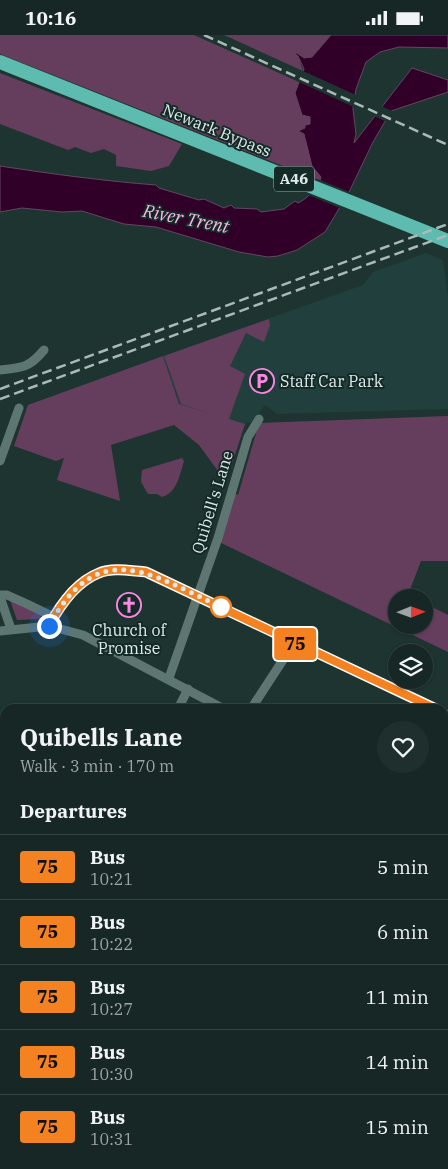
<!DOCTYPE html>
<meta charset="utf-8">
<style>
:root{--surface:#162725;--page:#1f2f2d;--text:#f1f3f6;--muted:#9ea5a7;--line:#354442}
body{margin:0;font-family:"IBM Plex Serif",serif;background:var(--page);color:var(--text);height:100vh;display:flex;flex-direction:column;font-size:19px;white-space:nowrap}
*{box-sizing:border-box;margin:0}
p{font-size:16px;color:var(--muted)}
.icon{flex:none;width:28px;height:28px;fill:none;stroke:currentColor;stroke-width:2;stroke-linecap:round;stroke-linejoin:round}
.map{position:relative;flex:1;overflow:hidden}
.details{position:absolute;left:0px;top:669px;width:449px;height:466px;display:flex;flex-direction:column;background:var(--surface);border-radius:15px 15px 0 0;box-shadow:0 1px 4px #0004,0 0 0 1px var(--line)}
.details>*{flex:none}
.badge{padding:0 10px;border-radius:4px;font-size:18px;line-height:32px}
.needle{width:32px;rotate:89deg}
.buttons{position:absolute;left:388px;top:554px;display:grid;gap:10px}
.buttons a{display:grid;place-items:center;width:45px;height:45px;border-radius:50%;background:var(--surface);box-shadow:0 1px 4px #0004,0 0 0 1px var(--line);font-size:25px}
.you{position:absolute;width:25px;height:25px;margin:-12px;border:4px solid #fff;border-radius:50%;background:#1a73e8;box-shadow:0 0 0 8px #1a73e833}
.map>.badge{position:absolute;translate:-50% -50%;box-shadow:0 0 0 2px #fff}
h2{padding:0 20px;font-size:19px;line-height:45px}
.round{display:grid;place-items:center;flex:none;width:52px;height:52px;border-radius:26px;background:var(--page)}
.summary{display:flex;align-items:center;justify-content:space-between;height:85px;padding:0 20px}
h1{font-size:24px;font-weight:800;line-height:38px}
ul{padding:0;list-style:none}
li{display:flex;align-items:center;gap:15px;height:65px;padding:0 20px;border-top:1px solid var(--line)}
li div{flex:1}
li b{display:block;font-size:19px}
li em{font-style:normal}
li .badge{min-width:55px;font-weight:700;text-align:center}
.status{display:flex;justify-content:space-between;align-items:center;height:35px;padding:0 25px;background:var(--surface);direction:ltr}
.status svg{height:14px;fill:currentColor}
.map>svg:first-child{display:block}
.built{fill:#213f3c}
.green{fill:#663e5d}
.water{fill:#300028;stroke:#644662}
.pier{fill:#1e3431}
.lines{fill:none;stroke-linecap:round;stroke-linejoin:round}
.minor{stroke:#5e7672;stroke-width:9}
.secondary{stroke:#5e9089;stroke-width:12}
.trunk{stroke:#5dbbb0;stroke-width:14}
.rail{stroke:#abbab8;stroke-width:2.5;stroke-dasharray:10 5;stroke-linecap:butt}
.line-casing{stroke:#fff;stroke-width:11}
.line{stroke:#f58220;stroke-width:8}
.walk{stroke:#ddeae8;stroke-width:5;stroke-dasharray:0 9}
.stop-dot{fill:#fff;stroke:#f58220;stroke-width:2.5}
.labels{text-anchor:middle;stroke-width:4;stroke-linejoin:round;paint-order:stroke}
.shield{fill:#142a27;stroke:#a1b0ae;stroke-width:1}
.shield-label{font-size:15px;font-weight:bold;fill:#ddeae8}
.street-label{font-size:16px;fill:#ddeae8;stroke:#142a27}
.poi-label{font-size:16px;fill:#ddeae8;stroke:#142a27;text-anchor:start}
.water-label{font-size:18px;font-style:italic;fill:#fcb7ea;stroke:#142a27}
</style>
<div class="status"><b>10:16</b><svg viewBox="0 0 49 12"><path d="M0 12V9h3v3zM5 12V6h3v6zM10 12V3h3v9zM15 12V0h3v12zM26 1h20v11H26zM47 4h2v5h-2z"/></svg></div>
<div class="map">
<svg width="448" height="1134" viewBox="0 0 448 1134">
<rect width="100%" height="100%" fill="#1e3431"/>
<!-- built -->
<path class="built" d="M 426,218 L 443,225 L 448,260 L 448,374 L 277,379 L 265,370 L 251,388 L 247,387 L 245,390 L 179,369 L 163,321 L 363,250 L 373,237 Z"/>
<!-- green -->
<g class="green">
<path d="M 0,0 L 194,0 L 299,47 L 295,58 L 302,80 L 310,81 L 310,89 L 302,94 L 313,132 L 321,140 L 321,146 L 0,19 Z"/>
<path d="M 224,0 L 331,0 L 312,22 L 304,23 L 297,18 L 303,36 Z"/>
<path d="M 0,38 L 182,109 L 169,131 L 151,136 L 116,131 L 116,120 L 104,114 L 91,118 L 75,112 L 68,115 L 0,89 Z"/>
<path d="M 269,284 L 270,290 L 264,307 L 246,298 L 230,331 L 245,339 L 229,384 L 245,389 L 226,447 L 199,410 L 174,390 L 111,410 L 120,466 L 57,445 L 64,423 L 56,426 L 14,411 L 28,370 L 163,321 L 179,369 L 212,379 L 181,369 L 164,321 Z"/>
<path d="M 448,381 L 448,526 L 421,526 L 408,560 L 413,562 L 396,562 L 396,590 L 424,590 L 424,568 L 448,580 L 448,617 L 217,506 L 230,456 L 238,460 L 259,388 Z"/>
<path d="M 182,423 L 184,426 C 180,439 177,458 162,462 L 157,459 L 148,459 L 141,447 L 142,435 Z"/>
<path d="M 10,565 L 41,580 L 40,584 L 17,585 Z"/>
</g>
<!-- water -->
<path class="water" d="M 331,0 L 448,0 L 448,13 L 399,12 L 380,17 L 366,27 L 356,54 L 353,74 L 356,99 L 354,108 L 412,33 L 448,45 L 448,57 L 391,76 L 373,107 L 349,157 L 325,197 L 297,215 L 278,221 L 268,222 L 239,217 L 156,192 L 124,189 L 82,176 L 62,177 L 22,173 L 0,177 L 0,131 C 52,139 104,146 156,150 L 159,153 L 199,165 L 204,164 L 224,173 L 231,170 L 234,173 L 257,174 L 261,177 L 284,174 L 295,166 L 298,168 C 307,164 319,152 321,142 L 312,131 L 304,99 L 298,96 L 305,93 L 305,90 L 310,89 L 310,82 L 302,80 L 295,58 L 304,34 L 298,21 L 294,18 L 297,18 L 304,23 L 312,22 Z"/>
<!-- pier -->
<g class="pier">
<path d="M 301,35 L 358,61 L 356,73 L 297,46 Z"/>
<path d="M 381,71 L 394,77 L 387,87 L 374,81 Z"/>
<path d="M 318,144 L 352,158 L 342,174 L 306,159 Z"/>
</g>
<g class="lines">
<!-- minor -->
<g class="minor">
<path d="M 0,335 C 22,333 29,333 44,315"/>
<path d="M 0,426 L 19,373"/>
<path d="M 0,560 L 7,560 L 25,568"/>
<path d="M 0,562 L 11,594"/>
<path d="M 27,569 L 54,582"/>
<path d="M 49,591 C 60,570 76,547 99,538 C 113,532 131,536 146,537 L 435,674"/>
<path d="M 0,596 L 49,591 L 83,600 L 224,674"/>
<path d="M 169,643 L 218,503 L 248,402 L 259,384"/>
<path d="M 178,674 L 188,654"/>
<path d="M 251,674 L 294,608"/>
<path d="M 444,678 L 448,680"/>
<path d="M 444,799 L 448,801"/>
<path d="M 0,940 L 5,942"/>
<path d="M 444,1035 L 448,1037"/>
<path d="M 0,1085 L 5,1072"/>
<path d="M 444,1095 L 448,1088"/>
<path d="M 96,1130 L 105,1134"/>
<path d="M 220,1131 L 226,1134"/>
<path d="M 131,1134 L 133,1130"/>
<path d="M 305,1134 L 307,1130"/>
<path d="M 421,1134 L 424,1130"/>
</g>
<!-- secondary -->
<g class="secondary">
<path d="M 0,758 L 5,762"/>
<path d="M 396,1130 L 400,1134"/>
</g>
<!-- trunk -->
<path class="trunk" d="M 0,27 L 448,206"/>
<!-- rail -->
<g class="rail">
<path d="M 204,0 L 448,110"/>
<path d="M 0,354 L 448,189"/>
<path d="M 0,364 L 448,200"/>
</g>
</g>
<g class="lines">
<defs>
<path id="line" d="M 49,591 C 60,570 76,547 99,538 C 113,532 131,536 146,537 L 436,674"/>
</defs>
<!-- line casing -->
<use href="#line" class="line-casing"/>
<!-- line -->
<use href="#line" class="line"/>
<!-- walk -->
<path class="walk" d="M 49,591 C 98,501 149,538 221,572"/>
</g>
<!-- icons -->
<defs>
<symbol id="parking-ring" viewBox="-11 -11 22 22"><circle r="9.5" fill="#142a27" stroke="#fc86e3" stroke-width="1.5"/><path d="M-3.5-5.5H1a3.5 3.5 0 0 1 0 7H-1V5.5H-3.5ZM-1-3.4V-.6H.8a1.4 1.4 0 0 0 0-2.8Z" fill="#fc86e3"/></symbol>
<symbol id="church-ring" viewBox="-11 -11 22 22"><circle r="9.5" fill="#142a27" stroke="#fc86e3" stroke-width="1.5"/><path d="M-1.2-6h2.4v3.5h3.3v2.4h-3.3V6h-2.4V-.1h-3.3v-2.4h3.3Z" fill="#fc86e3"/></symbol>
</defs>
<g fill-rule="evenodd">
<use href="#parking-ring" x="248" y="332" width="28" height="28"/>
<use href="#church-ring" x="115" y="556" width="28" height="28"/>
</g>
<!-- markers -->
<circle class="stop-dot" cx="221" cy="572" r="10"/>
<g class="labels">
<!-- shield labels -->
<rect class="shield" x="274" y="131.5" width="40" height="25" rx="4"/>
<g class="shield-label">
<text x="294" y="149">A46</text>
</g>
<!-- street labels -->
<g class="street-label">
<text transform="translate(217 95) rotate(22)" y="6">Newark Bypass</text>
<text transform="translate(212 467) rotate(-73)" y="6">Quibell's Lane</text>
</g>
<!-- poi labels -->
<g class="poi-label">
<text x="280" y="352">Staff Car Park</text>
<text x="129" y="601" text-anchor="middle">Church of<tspan x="129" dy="18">Promise</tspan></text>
</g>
<!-- water labels -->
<g class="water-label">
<text transform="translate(186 184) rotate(11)" y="6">River Trent</text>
</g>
</g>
</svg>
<div class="buttons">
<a><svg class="needle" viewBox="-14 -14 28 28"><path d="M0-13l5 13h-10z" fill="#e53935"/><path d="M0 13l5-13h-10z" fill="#9ea5a7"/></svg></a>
<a><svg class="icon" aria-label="layers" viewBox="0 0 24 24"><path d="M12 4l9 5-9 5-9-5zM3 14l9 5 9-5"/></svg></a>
</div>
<div class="you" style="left:49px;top:591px"></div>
<b class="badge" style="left:295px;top:609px;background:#f58220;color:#111">75</b>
<section class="details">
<div class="summary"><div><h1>Quibells Lane</h1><p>Walk · 3 min · 170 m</p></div><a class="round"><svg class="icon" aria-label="heart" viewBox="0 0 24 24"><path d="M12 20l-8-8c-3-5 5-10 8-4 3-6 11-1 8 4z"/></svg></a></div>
<h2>Departures</h2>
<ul>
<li><span class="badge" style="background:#f58220;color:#111">75</span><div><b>Bus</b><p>10:21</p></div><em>5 min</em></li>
<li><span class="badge" style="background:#f58220;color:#111">75</span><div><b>Bus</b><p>10:22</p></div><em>6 min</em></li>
<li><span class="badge" style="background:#f58220;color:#111">75</span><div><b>Bus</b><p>10:27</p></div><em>11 min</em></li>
<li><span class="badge" style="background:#f58220;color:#111">75</span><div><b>Bus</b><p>10:30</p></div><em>14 min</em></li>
<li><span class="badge" style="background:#f58220;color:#111">75</span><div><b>Bus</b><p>10:31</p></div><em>15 min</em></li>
</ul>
</section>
</div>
